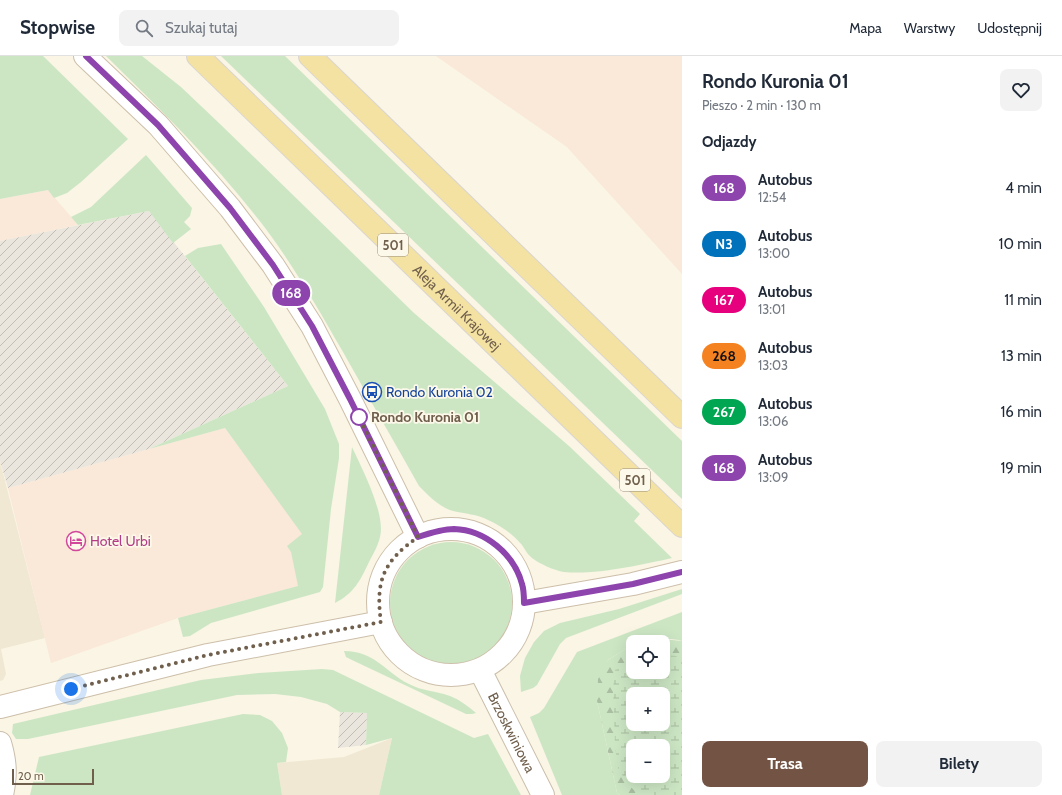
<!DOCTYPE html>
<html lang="pl">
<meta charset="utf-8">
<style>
:root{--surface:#fff;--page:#f2f2f3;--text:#1f2937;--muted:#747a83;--line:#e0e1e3;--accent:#735344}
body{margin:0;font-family:Cabin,sans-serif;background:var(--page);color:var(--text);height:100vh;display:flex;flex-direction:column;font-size:15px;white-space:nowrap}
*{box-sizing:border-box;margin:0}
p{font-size:13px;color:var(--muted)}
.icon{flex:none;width:22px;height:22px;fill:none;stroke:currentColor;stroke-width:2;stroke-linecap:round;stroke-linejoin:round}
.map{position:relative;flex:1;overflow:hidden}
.panel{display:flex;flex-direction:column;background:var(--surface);width:380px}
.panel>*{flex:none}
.badge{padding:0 8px;border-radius:13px;font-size:14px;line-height:26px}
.fabs{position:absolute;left:626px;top:579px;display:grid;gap:8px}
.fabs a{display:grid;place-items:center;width:44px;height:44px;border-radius:8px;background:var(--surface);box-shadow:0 4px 16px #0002;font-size:20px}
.scale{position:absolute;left:12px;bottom:10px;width:82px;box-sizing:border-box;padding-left:4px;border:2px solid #705f4c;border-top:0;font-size:11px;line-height:14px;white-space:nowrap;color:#705f4c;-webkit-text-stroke:3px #fdf9ea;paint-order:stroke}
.you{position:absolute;width:20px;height:20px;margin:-10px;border:3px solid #fff;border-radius:50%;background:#1a73e8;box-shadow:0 0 0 6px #1a73e833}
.map>.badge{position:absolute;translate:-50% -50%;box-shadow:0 0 0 2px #fff}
h2{padding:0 20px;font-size:15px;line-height:36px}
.round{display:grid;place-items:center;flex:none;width:42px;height:42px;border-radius:8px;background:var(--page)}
.summary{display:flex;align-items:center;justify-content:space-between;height:68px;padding:0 20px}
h1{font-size:19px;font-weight:700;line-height:30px}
.action{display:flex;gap:8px;margin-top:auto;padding:8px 20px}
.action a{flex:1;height:46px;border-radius:8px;background:var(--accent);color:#fff;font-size:16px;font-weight:700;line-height:46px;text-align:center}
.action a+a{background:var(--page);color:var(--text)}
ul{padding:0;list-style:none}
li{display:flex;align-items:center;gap:12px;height:56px;padding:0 20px}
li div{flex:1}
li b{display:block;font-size:15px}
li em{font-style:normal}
li .badge{min-width:44px;font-weight:700;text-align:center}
header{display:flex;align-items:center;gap:24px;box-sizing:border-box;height:56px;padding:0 20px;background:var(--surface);border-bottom:1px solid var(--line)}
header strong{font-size:19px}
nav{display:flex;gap:22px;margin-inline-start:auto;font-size:14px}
.search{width:280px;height:36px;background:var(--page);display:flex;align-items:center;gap:10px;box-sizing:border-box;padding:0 14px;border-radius:8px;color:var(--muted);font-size:15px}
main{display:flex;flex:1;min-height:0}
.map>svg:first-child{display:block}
.residential{fill:#f1e8d3}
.commercial{fill:#fae8d9}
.industrial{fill:url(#industrial-furrows)}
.green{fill:#cce6c4}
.forest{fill:url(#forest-firs);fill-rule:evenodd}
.wetland{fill:url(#wetland-marsh);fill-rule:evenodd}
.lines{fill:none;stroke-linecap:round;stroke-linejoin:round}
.street-casing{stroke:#cabeac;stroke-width:24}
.secondary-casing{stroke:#cdbfaa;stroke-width:24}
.primary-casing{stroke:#dad5d0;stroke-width:24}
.street{stroke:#fff;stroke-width:22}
.secondary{stroke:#fff;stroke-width:22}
.primary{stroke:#f3e2a2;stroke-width:22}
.line-casing{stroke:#fff;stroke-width:9}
.line{stroke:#8e44ad;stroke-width:6}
.walk{stroke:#705f4c;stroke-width:4;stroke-dasharray:0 7.2}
.stop-dot{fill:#fff;stroke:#8e44ad;stroke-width:2}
.labels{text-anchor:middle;stroke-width:3.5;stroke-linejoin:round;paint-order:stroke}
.shield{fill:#fdf9ea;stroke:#9a8d7b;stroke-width:1}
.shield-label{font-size:13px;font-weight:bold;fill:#705f4c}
.street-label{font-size:14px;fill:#705f4c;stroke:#fdf9ea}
.transit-label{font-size:14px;fill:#164399;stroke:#fdf9ea;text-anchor:start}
.stop-label{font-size:14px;font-weight:bold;fill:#705f4c;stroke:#fdf9ea;text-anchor:start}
.hotel-label{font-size:14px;fill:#b23c85;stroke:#fdf9ea;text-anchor:start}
</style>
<header>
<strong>Stopwise</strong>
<div class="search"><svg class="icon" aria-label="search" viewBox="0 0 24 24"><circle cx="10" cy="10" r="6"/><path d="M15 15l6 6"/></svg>Szukaj tutaj</div>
<nav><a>Mapa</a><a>Warstwy</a><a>Udostępnij</a></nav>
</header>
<main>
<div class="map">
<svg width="682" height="739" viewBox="0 0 682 739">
<defs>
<pattern id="industrial-furrows" width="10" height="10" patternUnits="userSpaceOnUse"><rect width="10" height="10" fill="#eae6de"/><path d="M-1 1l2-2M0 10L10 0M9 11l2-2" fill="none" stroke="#c2beb6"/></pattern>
<pattern id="forest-firs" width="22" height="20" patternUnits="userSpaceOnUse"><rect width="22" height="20" fill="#cce6c4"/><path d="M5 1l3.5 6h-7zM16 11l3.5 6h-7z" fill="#aabea1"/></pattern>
<pattern id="wetland-marsh" width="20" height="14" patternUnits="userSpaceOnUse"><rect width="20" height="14" fill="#cce6c4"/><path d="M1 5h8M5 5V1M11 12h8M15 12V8" fill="none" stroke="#aabea1"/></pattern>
</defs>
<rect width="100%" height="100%" fill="#faf5e4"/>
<!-- residential -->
<g class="residential">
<path d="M 0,405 L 45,582 L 1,593 L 6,618 L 3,624 L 0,625 Z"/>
<path d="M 392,682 L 379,739 L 282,739 L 277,707 L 344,701 Z"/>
</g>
<!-- commercial -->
<g class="commercial">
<path d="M 436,0 L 682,0 L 682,218 L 567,91 Z"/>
<path d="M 48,134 L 78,169 L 0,185 L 0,143 Z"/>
<path d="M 225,372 L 303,478 L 299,530 L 178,562 L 51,607 L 8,432 Z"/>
</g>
<!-- industrial -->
<g class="industrial">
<path d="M 149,155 L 288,330 L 149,393 L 8,432 L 0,405 L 0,185 Z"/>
<path d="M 340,656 L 367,657 L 366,689 L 338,692 Z"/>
</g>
<!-- green -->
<g class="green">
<path d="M 0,0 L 43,0 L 128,83 L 81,126 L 67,137 L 54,142 L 48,134 L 0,143 Z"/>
<path d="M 106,0 L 142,0 L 181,31 L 220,68 L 414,257 L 569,390 L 640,458 L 634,465 L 672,502 C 641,509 596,519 564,516 C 556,515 537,507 531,501 C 527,498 525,493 522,489 C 513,478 501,470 488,464 C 477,458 465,458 453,455 C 439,451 429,440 419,430 C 394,385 368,341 343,296 C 317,251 291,205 259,164 C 213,105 159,52 106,0 Z"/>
<path d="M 221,0 L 285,0 L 682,385 L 682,443 Z"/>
<path d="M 146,99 L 192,152 L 190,160 L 184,166 L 191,173 L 173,187 L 149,155 L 78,169 L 71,161 L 91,151 Z"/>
<path d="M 221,188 L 264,251 L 325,353 L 339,388 L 339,402 L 331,453 L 323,531 L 320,536 L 211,567 L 190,580 L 183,581 L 178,562 L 298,530 L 291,496 L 287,490 L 302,478 L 225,372 L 149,393 L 288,330 L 185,200 L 198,192 Z"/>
<path d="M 352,391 C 362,413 386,458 380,481 C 378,490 373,498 369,506 C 360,525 354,537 335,547 Z"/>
<circle cx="451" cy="547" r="61"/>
<path d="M 682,533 L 682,538 L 566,582 L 560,588 L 537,629 L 533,632 L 521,636 L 520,620 L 525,602 L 534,586 L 544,575 L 560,567 L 619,553 Z"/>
<path d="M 682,556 L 682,585 C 666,580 650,586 633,586 L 633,588 L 608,604 L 597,645 L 617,737 L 620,739 L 562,739 L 530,661 L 539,657 L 544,652 L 577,596 Z"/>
<path d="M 344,595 C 375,595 385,616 409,628 C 422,635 436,635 450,640 C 460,644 468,650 476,657 L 472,658 L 466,658 L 352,604 L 346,601 Z"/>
<path d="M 322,613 L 333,614 L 474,682 L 488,678 L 521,739 L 379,739 L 392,682 L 366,689 L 367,657 L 340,656 L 327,648 L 301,641 L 275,638 L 237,639 L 28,683 L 16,683 L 12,677 L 13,668 L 201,624 L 259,617 Z"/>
<path d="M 243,658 L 260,659 L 272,665 L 282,677 L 288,692 L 286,706 L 277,707 L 282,739 L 30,739 L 39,701 Z"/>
</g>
<!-- forest -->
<path class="forest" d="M 662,583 L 682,585 L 682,739 L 620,739 L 617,737 L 597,645 L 598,623 L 608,604 L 633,588 L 633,616 L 663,616 L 663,586 L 645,586 ZM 633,638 L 663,638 L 663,668 L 633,668 ZM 633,690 L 663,690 L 663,720 L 633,720 Z"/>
<!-- wetland -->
<path class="wetland" d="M 663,599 L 676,600 L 682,604 L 682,739 L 641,739 L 629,730 L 618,712 L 615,690 L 613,632 L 615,614 L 633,607 L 633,616 L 663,616 ZM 633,638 L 663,638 L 663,668 L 633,668 ZM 633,690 L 663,690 L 663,720 L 633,720 Z"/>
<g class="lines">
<defs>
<g id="street">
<path id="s1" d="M 480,614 L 543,739"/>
<path d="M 0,687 C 6,707 6,720 2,739"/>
</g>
<g id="secondary">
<path d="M 85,0 L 158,69 L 230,152 L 273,209 L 312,270 L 350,343 L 418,481"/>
<circle cx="451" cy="546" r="73"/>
<path d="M 524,547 L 633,528 L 682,516"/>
<path d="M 0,651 L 208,599 L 381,566"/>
</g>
<g id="primary">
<path id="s2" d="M 198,0 L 682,470"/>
<path d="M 310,0 L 682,361"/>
</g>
</defs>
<!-- street casing -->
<use href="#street" class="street-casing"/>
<!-- secondary casing -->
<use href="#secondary" class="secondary-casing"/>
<!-- primary casing -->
<use href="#primary" class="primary-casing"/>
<!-- street -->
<use href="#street" class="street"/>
<!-- secondary -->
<use href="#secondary" class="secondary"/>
<!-- primary -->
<use href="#primary" class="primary"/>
</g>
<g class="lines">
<defs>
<path id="line" d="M 86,0 L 158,69 L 230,152 L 273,209 L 312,270 L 350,343 L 418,481 C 430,477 442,473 454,473 C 485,474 514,498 522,528 C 524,534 524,541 524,547 L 633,528 L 682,516"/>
</defs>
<!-- line casing -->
<use href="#line" class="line-casing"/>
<!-- line -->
<use href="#line" class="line"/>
<!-- walk -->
<path class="walk" d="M 71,633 L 208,599 L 381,566 C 375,524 384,505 418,481 L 359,361"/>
</g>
<!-- icons -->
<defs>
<symbol id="bus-ring" viewBox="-11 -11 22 22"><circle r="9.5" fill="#fdf9ea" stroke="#1a4fb4" stroke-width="1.5"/><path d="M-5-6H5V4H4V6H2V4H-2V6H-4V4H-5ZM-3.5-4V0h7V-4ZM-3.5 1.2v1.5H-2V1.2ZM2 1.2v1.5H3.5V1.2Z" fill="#1a4fb4"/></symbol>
<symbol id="hotel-ring" viewBox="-11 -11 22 22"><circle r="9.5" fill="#fdf9ea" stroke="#d1479c" stroke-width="1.5"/><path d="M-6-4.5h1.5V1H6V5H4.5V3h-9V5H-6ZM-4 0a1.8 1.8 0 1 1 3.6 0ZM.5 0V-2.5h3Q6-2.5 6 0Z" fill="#d1479c"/></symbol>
</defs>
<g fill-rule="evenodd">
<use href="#bus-ring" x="361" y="325" width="22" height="22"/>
<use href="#hotel-ring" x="65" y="474" width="22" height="22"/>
</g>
<!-- markers -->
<circle class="stop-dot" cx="359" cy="361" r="8"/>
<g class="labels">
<!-- shield labels -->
<g class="shield">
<rect x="378" y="178" width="30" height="22" rx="3"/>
<rect x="620" y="413" width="30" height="22" rx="3"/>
</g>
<g class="shield-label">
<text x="393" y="194">501</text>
<text x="635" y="429">501</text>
</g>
<!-- street labels -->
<g class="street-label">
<text dy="5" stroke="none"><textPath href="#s2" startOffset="361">Aleja Armii Krajowej</textPath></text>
<text dy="5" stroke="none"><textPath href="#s1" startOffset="70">Brzoskwiniowa</textPath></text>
</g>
<!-- transit labels -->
<g class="transit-label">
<text x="386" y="341">Rondo Kuronia 02</text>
</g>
<!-- stop labels -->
<g class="stop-label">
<text x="371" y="366">Rondo Kuronia 01</text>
</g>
<!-- hotel labels -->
<g class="hotel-label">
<text x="90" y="490">Hotel Urbi</text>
</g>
</g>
</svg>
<div class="fabs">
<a><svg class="icon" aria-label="locate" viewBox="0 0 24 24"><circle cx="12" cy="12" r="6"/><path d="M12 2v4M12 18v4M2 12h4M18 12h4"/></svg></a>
<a>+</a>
<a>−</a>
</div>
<div class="scale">20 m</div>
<div class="you" style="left:71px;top:633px"></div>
<b class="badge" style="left:291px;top:237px;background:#8e44ad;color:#fff">168</b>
</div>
<section class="panel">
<div class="summary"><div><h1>Rondo Kuronia 01</h1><p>Pieszo · 2 min · 130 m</p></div><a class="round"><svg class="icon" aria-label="heart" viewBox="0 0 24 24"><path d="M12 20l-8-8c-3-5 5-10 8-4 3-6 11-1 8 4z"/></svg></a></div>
<h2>Odjazdy</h2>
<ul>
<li><span class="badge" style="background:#8e44ad;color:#fff">168</span><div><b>Autobus</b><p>12:54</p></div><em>4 min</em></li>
<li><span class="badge" style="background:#0072bc;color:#fff">N3</span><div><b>Autobus</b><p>13:00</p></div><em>10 min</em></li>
<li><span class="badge" style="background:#e6007e;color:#fff">167</span><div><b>Autobus</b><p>13:01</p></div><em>11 min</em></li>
<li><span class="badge" style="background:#f58220;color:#111">268</span><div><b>Autobus</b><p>13:03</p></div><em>13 min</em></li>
<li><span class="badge" style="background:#00a651;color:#fff">267</span><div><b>Autobus</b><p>13:06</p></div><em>16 min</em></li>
<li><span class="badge" style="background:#8e44ad;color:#fff">168</span><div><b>Autobus</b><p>13:09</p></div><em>19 min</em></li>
</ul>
<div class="action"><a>Trasa</a><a>Bilety</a></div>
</section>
</main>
